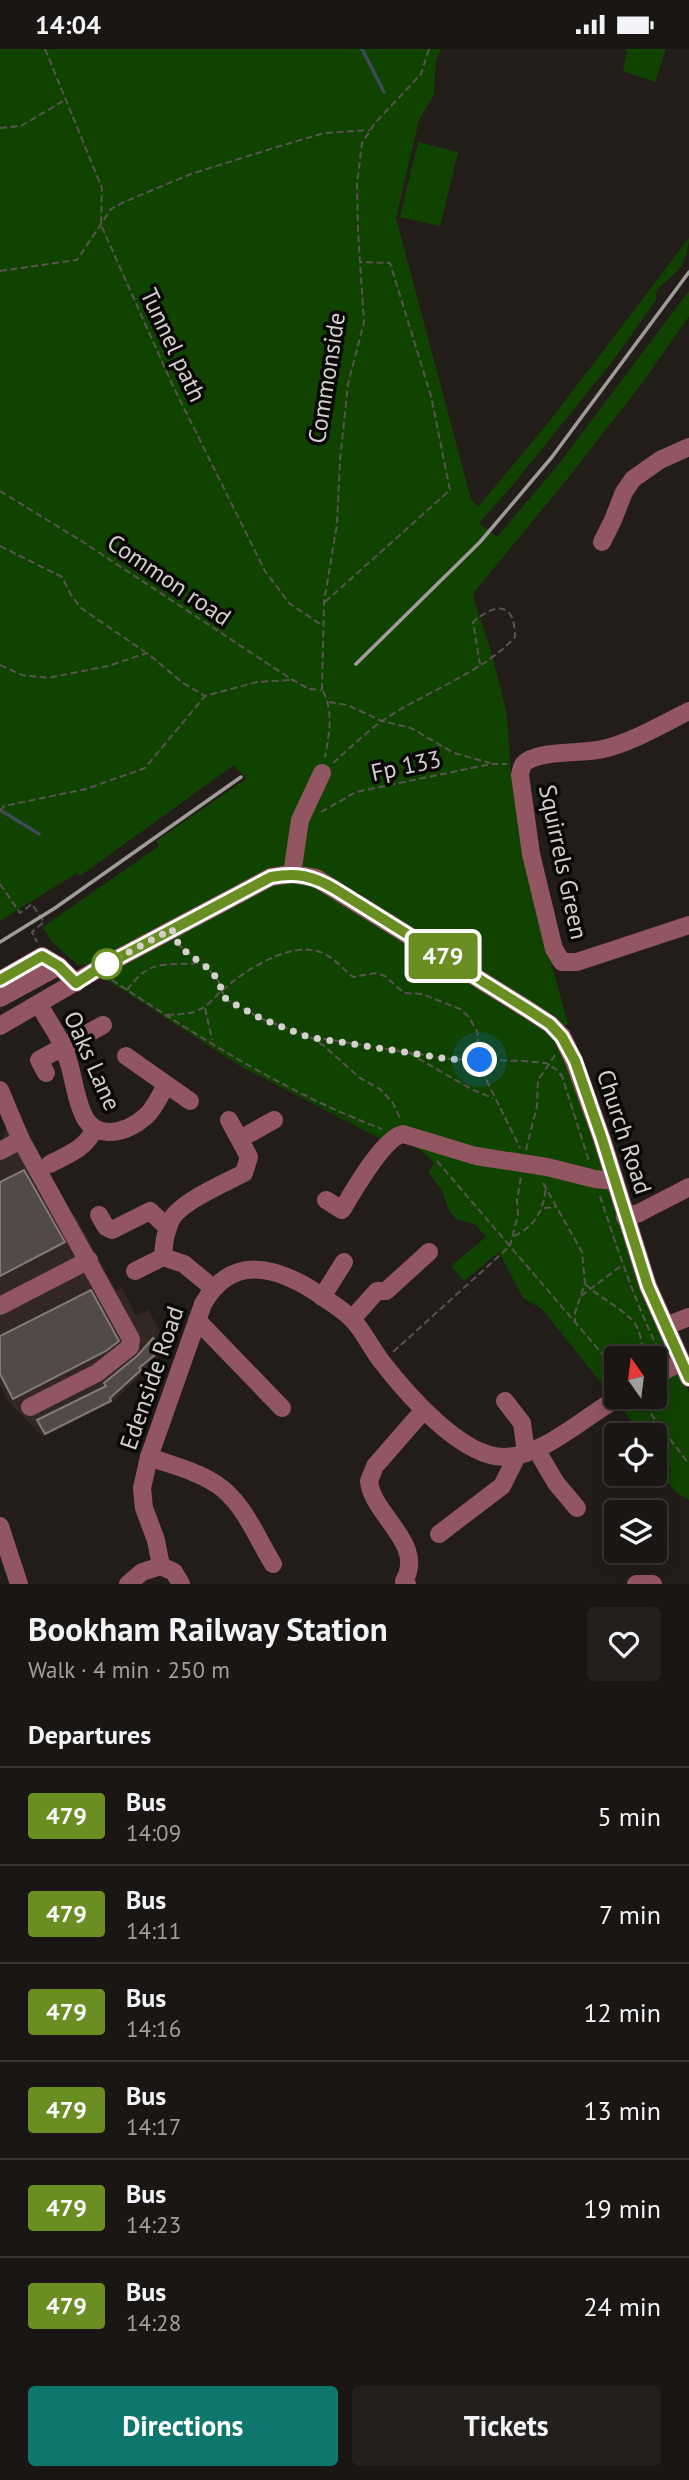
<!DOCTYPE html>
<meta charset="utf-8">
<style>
:root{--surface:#1a1614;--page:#231f1d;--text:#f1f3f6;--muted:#9f9fa0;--line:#383534;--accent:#0f766e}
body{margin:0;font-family:"PT Sans",sans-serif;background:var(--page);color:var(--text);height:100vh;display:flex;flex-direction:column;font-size:26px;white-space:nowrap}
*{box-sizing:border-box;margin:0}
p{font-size:23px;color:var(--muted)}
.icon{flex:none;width:38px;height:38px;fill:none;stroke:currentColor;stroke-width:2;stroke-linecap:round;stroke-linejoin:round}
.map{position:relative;height:1535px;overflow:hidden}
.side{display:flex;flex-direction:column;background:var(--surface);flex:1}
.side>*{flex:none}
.badge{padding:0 14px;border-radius:5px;font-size:24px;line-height:46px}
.needle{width:46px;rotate:346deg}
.tools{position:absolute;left:604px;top:1297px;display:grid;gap:14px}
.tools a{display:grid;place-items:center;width:63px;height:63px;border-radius:7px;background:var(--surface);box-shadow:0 4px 18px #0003,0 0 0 2px var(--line);font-size:35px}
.you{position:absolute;width:35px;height:35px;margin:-18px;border:5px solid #fff;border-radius:50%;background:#1a73e8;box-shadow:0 0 0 10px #1a73e833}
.map>.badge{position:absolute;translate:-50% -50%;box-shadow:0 0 0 4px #fff}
h2{padding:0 28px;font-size:26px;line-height:63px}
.round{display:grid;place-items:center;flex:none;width:74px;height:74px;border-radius:7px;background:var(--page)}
.overview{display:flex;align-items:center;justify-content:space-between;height:119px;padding:0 28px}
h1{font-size:33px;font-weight:700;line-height:52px}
.button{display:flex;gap:14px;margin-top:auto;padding:14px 28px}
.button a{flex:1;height:80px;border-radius:7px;background:var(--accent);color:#fff;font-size:28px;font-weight:700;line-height:80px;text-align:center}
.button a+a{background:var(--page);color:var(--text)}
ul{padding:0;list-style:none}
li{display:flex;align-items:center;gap:21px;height:98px;padding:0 28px;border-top:2px solid var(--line)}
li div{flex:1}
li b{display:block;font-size:26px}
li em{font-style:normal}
li .badge{min-width:77px;font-weight:700;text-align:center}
.status{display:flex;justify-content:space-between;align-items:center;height:49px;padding:0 35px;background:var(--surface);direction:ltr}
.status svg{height:19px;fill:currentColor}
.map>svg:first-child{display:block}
.built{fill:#332722}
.green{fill:#114300;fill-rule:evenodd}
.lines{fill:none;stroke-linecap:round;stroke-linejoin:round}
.stream{stroke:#404956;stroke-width:3.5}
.building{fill:#524a48;stroke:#837a78;stroke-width:2}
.path{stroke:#595351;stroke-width:2;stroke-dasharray:7 3.5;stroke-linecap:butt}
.minor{stroke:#925562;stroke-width:18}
.rail{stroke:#a09c99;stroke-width:3.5}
.line-casing{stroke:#fff;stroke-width:16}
.line{stroke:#6b8e23;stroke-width:10}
.walk{stroke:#d4d0ce;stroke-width:7;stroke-dasharray:0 12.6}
.stop-dot{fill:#fff;stroke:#6b8e23;stroke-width:3.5}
.labels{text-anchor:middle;stroke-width:7;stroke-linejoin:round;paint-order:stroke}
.street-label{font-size:24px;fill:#d4d0ce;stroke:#0a0807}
</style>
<div class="status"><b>14:04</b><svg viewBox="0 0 49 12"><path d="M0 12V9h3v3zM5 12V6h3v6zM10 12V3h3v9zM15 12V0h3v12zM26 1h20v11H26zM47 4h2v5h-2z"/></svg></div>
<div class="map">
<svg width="689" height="1535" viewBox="0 0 689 1535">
<rect width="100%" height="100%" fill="#231d1a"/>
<!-- built -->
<path class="built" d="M 12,1051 L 71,1167 L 75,1166 L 116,1242 L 122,1239 L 136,1267 L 148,1261 L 169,1298 L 115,1351 L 43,1388 L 9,1353 L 0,1336 L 0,1094 L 5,1086 L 6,1078 L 0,1066 L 0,1057 Z"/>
<!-- green -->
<g class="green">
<path d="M 0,0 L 441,0 L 436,11 L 434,45 L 419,71 L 396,169 L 471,450 L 478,458 L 552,369 L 689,189 C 689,204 682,219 670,229 C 661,237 655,238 656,251 L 612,313 L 512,437 L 479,474 L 497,488 L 558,416 L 689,242 L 689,267 L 643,333 L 564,434 L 475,542 L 473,548 L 491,602 L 507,666 L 511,727 L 516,733 L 545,891 L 568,975 L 561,978 L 562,999 L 689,1344 L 689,1451 L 677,1444 L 666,1431 L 671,1421 L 655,1400 L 654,1386 L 643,1386 L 542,1260 L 523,1249 L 499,1203 L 464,1232 L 451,1217 L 486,1188 L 476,1176 L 456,1170 L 449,1161 L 441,1140 L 428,1123 L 434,1114 C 420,1097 406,1093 385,1092 L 242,1018 L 107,931 L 91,915 L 78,916 L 52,893 L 43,878 L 159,797 L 156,792 L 246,730 L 234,716 L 80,827 L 77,824 L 0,872 ZM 616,1309 L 654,1309 L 654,1348 L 616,1348 Z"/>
<path d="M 625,0 L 666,0 L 655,33 L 623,22 L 627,3 Z"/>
<path d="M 418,93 L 458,103 L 440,177 L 400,168 Z"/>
</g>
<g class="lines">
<!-- stream -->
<g class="stream">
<path d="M 362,0 L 384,43"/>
<path d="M 0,761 L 39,785"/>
</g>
</g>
<!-- building -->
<g class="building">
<path d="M 24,1121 L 65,1193 L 0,1227 L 0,1133 Z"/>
<path d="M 91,1241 L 119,1292 L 106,1302 L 13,1350 L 0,1325 L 0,1287 Z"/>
<path d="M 153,1289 L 162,1300 L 139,1319 L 141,1321 L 110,1349 L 111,1352 L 45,1385 L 37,1371 L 106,1337 L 104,1334 L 137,1307 Z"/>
</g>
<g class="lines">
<!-- path -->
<g class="path">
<path d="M 45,0 L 102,139 L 101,176 L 172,335 L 265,522 L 289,554 L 323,577"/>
<path d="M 0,79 L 21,77 L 65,51"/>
<path d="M 0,222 L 77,211 L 111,160 L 124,153 L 191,125 L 277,98 L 324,84 L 370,81"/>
<path d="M 0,442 L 83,493 L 291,630 L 309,640 L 321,641"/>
<path d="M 0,497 L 62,528 L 71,546 L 81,559 L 145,603"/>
<path d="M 325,553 L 450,441 L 431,347 L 390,214 L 361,213"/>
<path d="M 0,616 L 22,626 L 48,629 L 108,617 L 147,604 L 183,634 L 205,647"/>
<path d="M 322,641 L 324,553 L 337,475 L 340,411 L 348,335 L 364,273 L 358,182 L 357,135 L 362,94 L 375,74 L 421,25 L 429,0"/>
<path d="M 323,642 C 334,664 329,685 325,708"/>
<path d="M 329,653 L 347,656 L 382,672 L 411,679 L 454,704 L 490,714"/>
<path d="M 333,714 C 349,700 365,684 382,672 C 422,644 483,624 515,588 C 515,552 495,554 473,573 L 480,615"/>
<path d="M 0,762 L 4,757 L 86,740 L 145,719 L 205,647 L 257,633 L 290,631"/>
<path d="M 321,763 L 356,743 L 491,715 L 507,715"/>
<path d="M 0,835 L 20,864 L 32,855 L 44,873 L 32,883 L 37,893"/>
<path d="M 177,895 C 186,901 210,920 217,930 C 222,937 221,945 227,951 L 262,970 L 308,987 L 323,996 L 360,1029 L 380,1040 L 393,1054 L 401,1071"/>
<path d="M 112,931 C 197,987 286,1044 382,1080"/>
<path d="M 127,941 C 151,909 163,917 198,914"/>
<path d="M 205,959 L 212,991"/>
<path d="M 167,966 C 180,965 193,966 204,958 C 210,954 215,948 220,943 C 244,922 291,890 323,904 C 334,909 344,921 353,928 L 375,924 L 385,927 L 404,944 L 422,945 L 460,960 L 468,967 L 477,982 L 479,1003 L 485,1028 L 520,1099"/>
<path d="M 313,988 L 449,1010 L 524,1012 L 546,1014 L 557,1021 L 562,1028"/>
<path d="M 409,1004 L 473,1041 L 493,1049"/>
<path d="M 561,1024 L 589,1112"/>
<path d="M 526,1101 L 537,1057 L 538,1031 L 556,1005"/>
<path d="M 437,1112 L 616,1321"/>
<path d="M 543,1134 L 582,1203 L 585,1234 L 575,1264 L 575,1273"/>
<path d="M 600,1147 C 618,1202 636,1256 662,1308"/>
<path d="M 544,1159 L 556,1158"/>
<path d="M 514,1187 C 536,1177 543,1161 546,1139"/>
<path d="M 585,1235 C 600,1249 620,1258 633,1272 C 641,1281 642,1297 644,1309"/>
<path d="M 581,1247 L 621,1217"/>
<path d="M 393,1303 L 510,1197 L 518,1166 L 517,1151 L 521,1128"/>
<path d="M 638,1348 L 689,1415"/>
</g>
<!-- minor -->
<g class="minor">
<path d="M 602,493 L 613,471 L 624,443 L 633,430 L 660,411 L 689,398"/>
<path d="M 689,662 C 662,675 633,693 603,700 C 582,705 546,701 527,712 C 522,715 521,720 520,726 L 531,805 L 554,900 L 562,913 L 577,913 L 689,876"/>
<path d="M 292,825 L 300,771 L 322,724"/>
<path d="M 0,931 L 42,907 L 59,917 L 76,934"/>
<path d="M 0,949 L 59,917"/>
<path d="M 39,955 C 47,971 59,986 65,1002 C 73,1022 74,1045 83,1065 C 95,1093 127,1084 146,1067 C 155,1059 160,1046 166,1036"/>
<path d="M 0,977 L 96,921 L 271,828 L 292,825 L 316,829 L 527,960 L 550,975 L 562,987 L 574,1012 L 602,1090 L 648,1237 L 689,1329"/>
<path d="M 126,1007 L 190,1052"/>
<path d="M 46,1024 L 39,1011 L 103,976"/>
<path d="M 0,1041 L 21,1091 L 131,1290 L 130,1298 L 97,1324 L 30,1358"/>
<path d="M 240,1090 L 274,1071"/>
<path d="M 0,1102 L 21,1091"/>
<path d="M 50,1115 C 67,1106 87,1099 94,1080"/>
<path d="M 326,1151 L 342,1161 C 353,1143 383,1089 403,1085 L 476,1107 L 547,1118 L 595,1130 L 615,1132"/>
<path d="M 99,1166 L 106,1178 L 112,1181 L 150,1162 L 168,1179"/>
<path d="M 625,1168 L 639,1164 L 689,1138"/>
<path d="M 135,1222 L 163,1208"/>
<path d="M 213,1239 L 184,1215 L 163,1208 C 164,1195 165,1183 171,1171 C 180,1153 225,1134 244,1124 L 249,1108 L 229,1071"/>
<path d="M 322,1248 L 344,1213"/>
<path d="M 0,1257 L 89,1211"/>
<path d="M 352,1270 L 377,1242 L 386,1242 L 429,1203"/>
<path d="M 197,1271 L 282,1359"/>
<path d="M 666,1277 L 689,1268"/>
<path d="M 654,1327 L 682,1313"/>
<path d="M 505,1352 L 522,1374 L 526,1404"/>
<path d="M 536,1400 L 556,1434 L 577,1459"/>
<path d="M 149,1408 C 171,1416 197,1422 216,1435 C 243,1452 257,1489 273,1515"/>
<path d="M 0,1477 L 19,1535"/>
<path d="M 439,1485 L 502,1437 L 517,1407"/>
<path d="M 161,1517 L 156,1491 L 144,1459 L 142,1439 L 149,1408 L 203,1255 C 232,1204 277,1218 317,1244 C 328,1252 341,1259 351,1269 C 363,1281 371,1299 382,1313 C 406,1344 461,1408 504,1408 C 543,1408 586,1366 620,1348"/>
<path d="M 128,1535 L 142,1523 L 161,1517 L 174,1523 L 181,1535"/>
<path d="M 407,1535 L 404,1532 C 426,1495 372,1466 369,1432 L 375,1417 L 423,1362"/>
<path d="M 636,1535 L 653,1535"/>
</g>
<!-- rail -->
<g class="rail">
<path d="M 356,615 L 480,493 L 552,408 L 689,223"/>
<path d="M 0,893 L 55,859 L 241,728"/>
</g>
</g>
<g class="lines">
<defs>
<path id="line" d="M 0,931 L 42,907 L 59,917 L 76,934 L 96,921 L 271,828 C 297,823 313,827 335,840 L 527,960 L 550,975 L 562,988 L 575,1012 L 602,1090 L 648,1237 L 689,1329"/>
</defs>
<!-- line casing -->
<use href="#line" class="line-casing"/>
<!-- line -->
<use href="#line" class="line"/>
<!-- walk -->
<path class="walk" d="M 107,915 L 172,880 C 179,908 204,909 217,930 C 222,938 221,945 227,951 L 262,970 L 308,988 L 449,1010 L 480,1011"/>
</g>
<!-- markers -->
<circle class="stop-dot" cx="107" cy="915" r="14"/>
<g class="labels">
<!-- street labels -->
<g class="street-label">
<text transform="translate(173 296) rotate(65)" y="8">Tunnel path</text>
<text transform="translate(327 329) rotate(-81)" y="8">Commonside</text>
<text transform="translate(169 531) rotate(34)" y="8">Common road</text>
<text transform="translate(406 717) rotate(-12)" y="8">Fp 133</text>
<text transform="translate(563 813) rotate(78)" y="8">Squirrels Green</text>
<text transform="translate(92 1012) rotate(66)" y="8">Oaks Lane</text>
<text transform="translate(624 1083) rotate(72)" y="8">Church Road</text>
<text transform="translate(152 1329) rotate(-71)" y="8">Edenside Road</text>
</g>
</g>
</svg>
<div class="tools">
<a><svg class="needle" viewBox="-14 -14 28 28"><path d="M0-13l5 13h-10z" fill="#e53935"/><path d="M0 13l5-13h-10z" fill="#9f9fa0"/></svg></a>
<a><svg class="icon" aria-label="locate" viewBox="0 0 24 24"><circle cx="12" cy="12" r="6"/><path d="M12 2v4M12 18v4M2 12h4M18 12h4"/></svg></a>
<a><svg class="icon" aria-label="layers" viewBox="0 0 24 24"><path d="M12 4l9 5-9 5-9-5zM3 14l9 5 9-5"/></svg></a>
</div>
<div class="you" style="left:480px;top:1011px"></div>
<b class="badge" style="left:443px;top:907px;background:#6b8e23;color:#fff">479</b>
</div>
<section class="side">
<div class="overview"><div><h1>Bookham Railway Station</h1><p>Walk · 4 min · 250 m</p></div><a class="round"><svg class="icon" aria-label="heart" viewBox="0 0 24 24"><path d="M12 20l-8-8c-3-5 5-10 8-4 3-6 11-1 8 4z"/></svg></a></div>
<h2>Departures</h2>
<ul>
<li><span class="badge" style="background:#6b8e23;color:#fff">479</span><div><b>Bus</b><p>14:09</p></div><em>5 min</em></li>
<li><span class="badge" style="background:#6b8e23;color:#fff">479</span><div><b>Bus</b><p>14:11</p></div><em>7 min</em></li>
<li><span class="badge" style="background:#6b8e23;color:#fff">479</span><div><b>Bus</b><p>14:16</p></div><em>12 min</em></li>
<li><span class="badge" style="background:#6b8e23;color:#fff">479</span><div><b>Bus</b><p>14:17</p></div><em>13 min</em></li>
<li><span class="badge" style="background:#6b8e23;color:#fff">479</span><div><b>Bus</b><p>14:23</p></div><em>19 min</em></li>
<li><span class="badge" style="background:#6b8e23;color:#fff">479</span><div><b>Bus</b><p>14:28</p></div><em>24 min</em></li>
</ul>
<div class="button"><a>Directions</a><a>Tickets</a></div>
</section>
